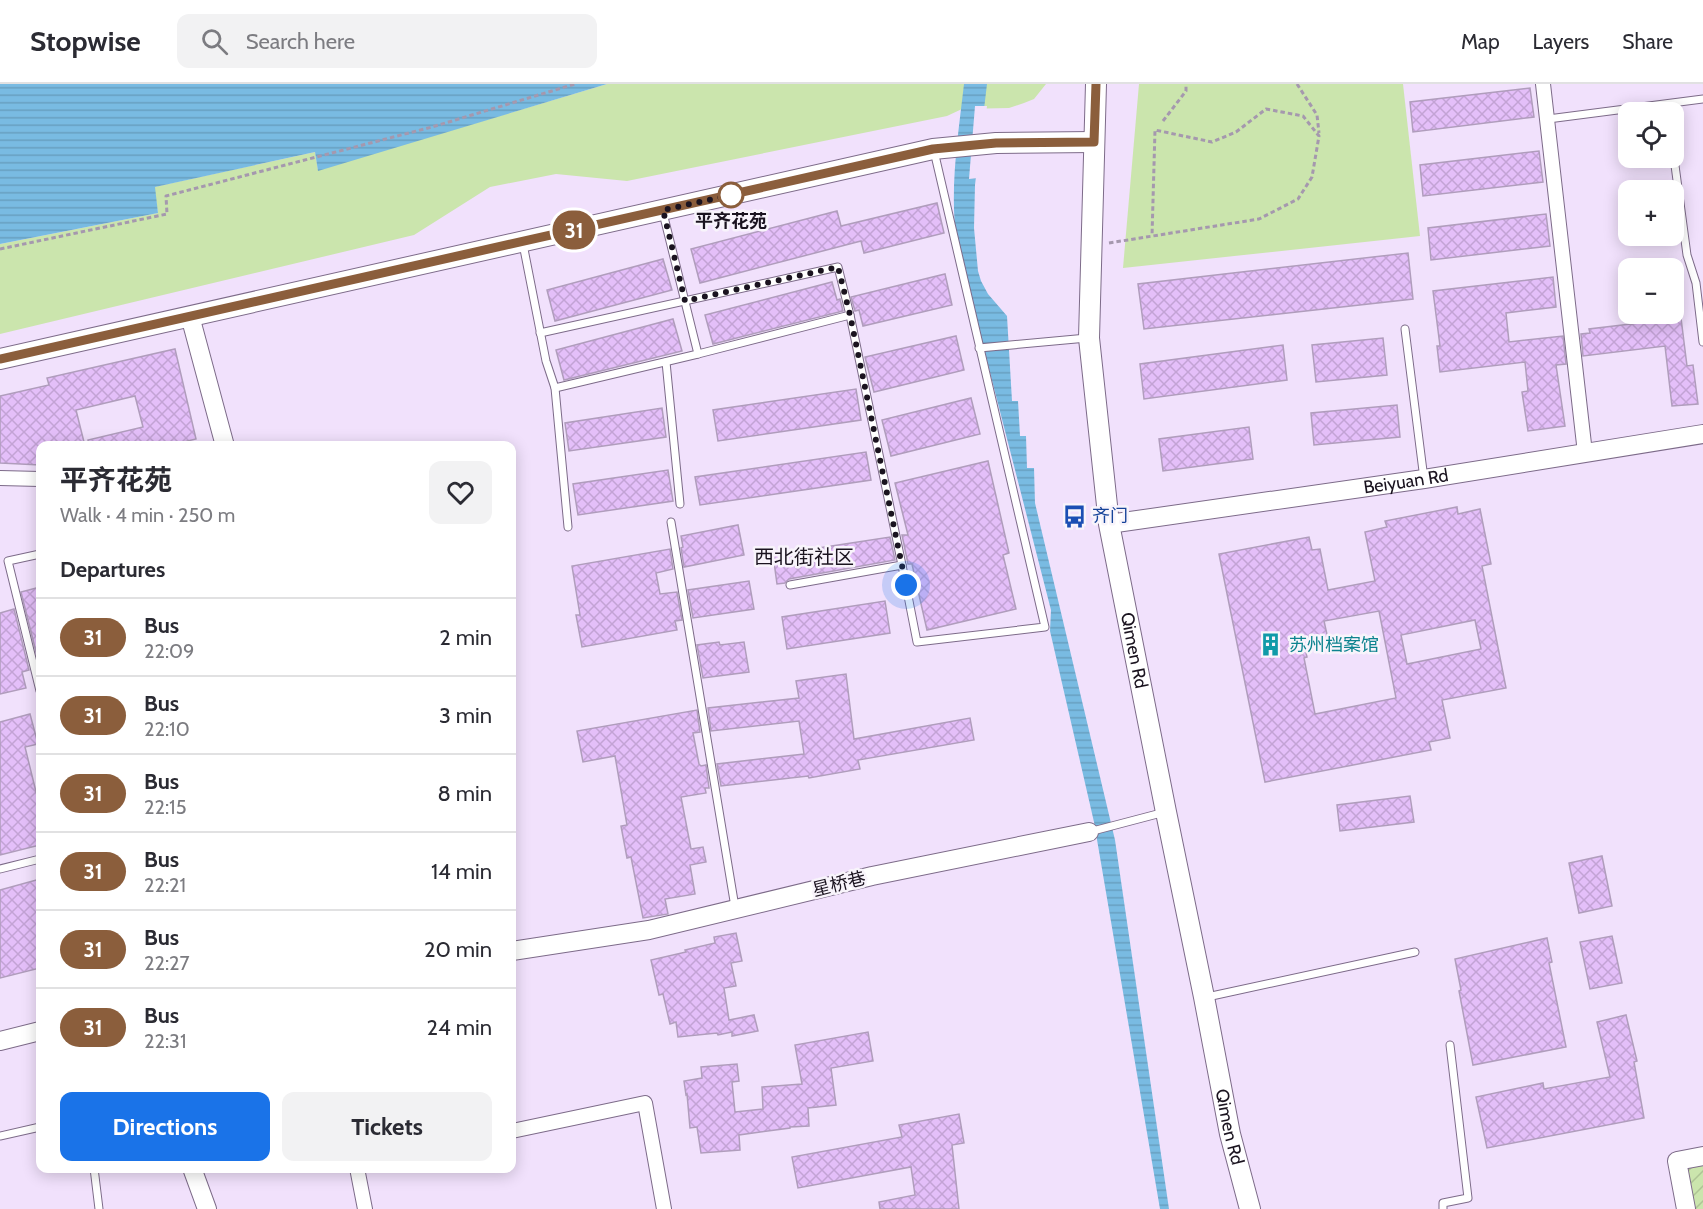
<!DOCTYPE html>
<meta charset="utf-8">
<style>
:root{--surface:#fff;--page:#f2f2f3;--text:#2b2b33;--muted:#7c7c81;--line:#e1e1e2;--accent:#1a73e8}
body{margin:0;font-family:Cabin,"Noto Sans SC",sans-serif;background:var(--page);color:var(--text);height:100vh;display:flex;flex-direction:column;font-size:22px;white-space:nowrap}
*{box-sizing:border-box;margin:0}
p{font-size:20px;color:var(--muted)}
.icon{flex:none;width:33px;height:33px;fill:none;stroke:currentColor;stroke-width:2;stroke-linecap:round;stroke-linejoin:round}
.map{position:relative;flex:1;overflow:hidden}
.details{position:absolute;left:36px;top:357px;width:480px;height:732px;display:flex;flex-direction:column;background:var(--surface);border-radius:12px;box-shadow:0 3px 15px #0003}
.details>*{flex:none}
.badge{padding:0 12px;border-radius:20px;font-size:21px;line-height:39px}
.tools{position:absolute;left:1618px;top:18px;display:grid;gap:12px}
.tools a{display:grid;place-items:center;width:66px;height:66px;border-radius:12px;background:var(--surface);box-shadow:0 3px 15px #0003;font-size:30px}
.you{position:absolute;width:30px;height:30px;margin:-15px;border:4px solid #fff;border-radius:50%;background:#1a73e8;box-shadow:0 0 0 9px #1a73e833}
.map>.badge{position:absolute;translate:-50% -50%;box-shadow:0 0 0 3px #fff}
h2{padding:0 24px;font-size:22px;line-height:54px}
.round{display:grid;place-items:center;flex:none;width:63px;height:63px;border-radius:12px;background:var(--page)}
.head{display:flex;align-items:center;justify-content:space-between;height:102px;padding:0 24px}
h1{font-size:28px;font-weight:700;line-height:45px}
.cta{display:flex;gap:12px;margin-top:auto;padding:12px 24px}
.cta a{flex:1;height:69px;border-radius:12px;background:var(--accent);color:#fff;font-size:24px;font-weight:700;line-height:69px;text-align:center}
.cta a+a{background:var(--page);color:var(--text)}
ul{padding:0;list-style:none}
li{display:flex;align-items:center;gap:18px;height:78px;padding:0 24px;border-top:2px solid var(--line)}
li div{flex:1}
li b{display:block;font-size:22px}
li em{font-style:normal}
li .badge{min-width:66px;font-weight:700;text-align:center}
header{display:flex;align-items:center;gap:36px;box-sizing:border-box;height:84px;padding:0 30px;background:var(--surface);border-bottom:2px solid var(--line)}
header strong{font-size:28px}
nav{display:flex;gap:33px;margin-inline-start:auto;font-size:21px}
.search{width:420px;height:54px;background:var(--page);display:flex;align-items:center;gap:15px;box-sizing:border-box;padding:0 21px;border-radius:12px;color:var(--muted);font-size:22px}
.map>svg:first-child{display:block}
.park{fill:#cbe5ad}
.garden{fill:url(#garden-furrows)}
.water{fill:url(#water-rules)}
.pier{fill:#f1e1fc}
.building{fill:url(#building-cross-hatch);stroke:#b09dbc;stroke-width:1.5;fill-rule:evenodd}
.lines{fill:none;stroke-linecap:round;stroke-linejoin:round}
.service-casing{stroke:#7d6b89;stroke-width:9}
.minor-casing{stroke:#7d6b89;stroke-width:16}
.tertiary-casing{stroke:#7d6b89;stroke-width:20}
.secondary-casing{stroke:#7d6b89;stroke-width:22}
.path{stroke:#a598ae;stroke-width:3;stroke-dasharray:4.5 3;stroke-linecap:butt}
.service{stroke:#fff;stroke-width:7}
.minor{stroke:#fff;stroke-width:14}
.tertiary{stroke:#fff;stroke-width:18}
.secondary{stroke:#fff;stroke-width:20}
.line-casing{stroke:#fff;stroke-width:14}
.line{stroke:#8b5e3c;stroke-width:9}
.walk{stroke:#1a131f;stroke-width:6;stroke-dasharray:0 10.8}
.stop-dot{fill:#fff;stroke:#8b5e3c;stroke-width:3}
.labels{text-anchor:middle;stroke-width:5;stroke-linejoin:round;paint-order:stroke}
.stop-label{font-size:18px;font-weight:bold;fill:#1a131f;stroke:#f8f4fb}
.street-label{font-size:18px;fill:#1a131f;stroke:#f8f4fb}
.transit-label{font-size:18px;fill:#164399;stroke:#f8f4fb;text-anchor:start}
.culture-label{font-size:18px;fill:#0d838f;stroke:#f8f4fb;text-anchor:start}
.neighbourhood-label{font-size:20px;fill:#1a131f;stroke:#f8f4fb}
</style>
<header>
<strong>Stopwise</strong>
<div class="search"><svg class="icon" aria-label="search" viewBox="0 0 24 24"><circle cx="10" cy="10" r="6"/><path d="M15 15l6 6"/></svg>Search here</div>
<nav><a>Map</a><a>Layers</a><a>Share</a></nav>
</header>
<div class="map">
<svg width="1703" height="1125" viewBox="0 0 1703 1125">
<defs>
<pattern id="garden-furrows" width="10" height="10" patternUnits="userSpaceOnUse" patternTransform="scale(1.5)"><rect width="10" height="10" fill="#cbe5ad"/><path d="M-1 1l2-2M0 10L10 0M9 11l2-2" fill="none" stroke="#aec494"/></pattern>
<pattern id="water-rules" width="6" height="5" patternUnits="userSpaceOnUse" patternTransform="scale(1.5)"><rect width="6" height="5" fill="#79bbe2"/><path d="M0 2.5h6" fill="none" stroke="#68a0c1"/></pattern>
<pattern id="building-cross-hatch" width="8" height="8" patternUnits="userSpaceOnUse" patternTransform="scale(1.5)"><rect width="8" height="8" fill="#e4bff9"/><path d="M0 0l8 8M0 8l8-8" fill="none" stroke="#c3a3d5"/></pattern>
</defs>
<rect width="100%" height="100%" fill="#f1e1fc"/>
<!-- park -->
<g class="park">
<path d="M 607,0 L 1046,0 L 1034,15 L 1024,19 L 1009,24 L 962,25 L 947,32 L 627,97 L 556,90 L 490,103 L 414,151 L 0,250 L 0,160 L 158,129 L 154,103 L 315,68 L 318,86 Z"/>
<path d="M 1139,0 L 1403,0 L 1420,152 L 1123,184 Z"/>
</g>
<!-- garden -->
<path class="garden" d="M 1703,1080 L 1703,1125 L 1692,1125 L 1684,1083 Z"/>
<!-- water -->
<g class="water">
<path d="M 0,0 L 607,0 L 318,87 L 315,68 L 155,103 L 158,129 L 0,160 Z"/>
<path d="M 964,0 L 987,0 L 975,101 L 974,144 L 978,187 L 981,197 L 988,210 L 1007,232 L 1012,317 L 1018,317 L 1020,352 L 1026,352 L 1027,384 L 1034,384 L 1035,419 L 1115,756 L 1169,1125 L 1160,1125 L 1094,738 L 1050,547 L 1051,526 L 957,160 C 949,107 958,53 964,0 Z"/>
</g>
<!-- pier -->
<path class="pier" d="M 975,22 L 987,22 L 979,94 L 969,95 Z"/>
<!-- building -->
<g class="building">
<path d="M 1530,4 L 1534,33 L 1413,48 L 1410,18 Z"/>
<path d="M 1539,67 L 1543,98 L 1423,112 L 1420,81 Z"/>
<path d="M 937,119 L 944,149 L 864,169 L 861,157 L 700,199 L 691,165 L 837,127 L 841,142 Z"/>
<path d="M 1546,130 L 1550,162 L 1431,176 L 1428,144 Z"/>
<path d="M 1408,169 L 1413,215 L 1144,245 L 1138,200 Z"/>
<path d="M 663,175 L 672,206 L 555,237 L 547,206 Z"/>
<path d="M 945,190 L 952,221 L 863,242 L 859,226 L 855,227 L 851,213 Z"/>
<path d="M 1553,193 L 1556,223 L 1506,229 L 1509,258 L 1563,252 L 1566,280 L 1556,281 L 1565,342 L 1528,347 L 1522,308 L 1528,307 L 1525,278 L 1440,288 L 1437,262 L 1440,262 L 1433,207 Z"/>
<path d="M 832,198 L 837,216 L 840,215 L 843,227 L 713,260 L 705,231 Z"/>
<path d="M 1681,234 L 1687,282 L 1693,281 L 1698,320 L 1672,322 L 1665,262 L 1583,272 L 1581,250 L 1590,249 L 1589,245 Z"/>
<path d="M 673,235 L 682,267 L 564,296 L 556,266 Z"/>
<path d="M 956,252 L 964,286 L 874,308 L 865,273 Z"/>
<path d="M 1383,254 L 1387,291 L 1316,298 L 1312,261 Z"/>
<path d="M 1283,261 L 1287,296 L 1144,315 L 1140,280 Z"/>
<path d="M 175,265 L 196,355 L 167,362 L 89,362 L 88,356 L 143,343 L 135,312 L 76,326 L 85,362 L 40,362 L 40,381 L 0,379 L 0,312 L 49,301 L 47,294 Z"/>
<path d="M 856,305 L 861,336 L 718,357 L 713,326 Z"/>
<path d="M 971,314 L 980,350 L 891,372 L 882,336 Z"/>
<path d="M 1397,321 L 1400,353 L 1314,361 L 1311,329 Z"/>
<path d="M 662,324 L 666,353 L 569,367 L 565,339 Z"/>
<path d="M 1249,343 L 1253,375 L 1163,387 L 1159,355 Z"/>
<path d="M 866,368 L 871,396 L 700,421 L 695,393 Z"/>
<path d="M 988,377 L 1009,469 L 1003,471 L 1016,525 L 927,546 L 912,480 L 908,480 L 902,451 L 908,451 L 895,399 Z"/>
<path d="M 668,386 L 673,417 L 578,431 L 573,400 Z"/>
<path d="M 1457,423 L 1458,430 L 1480,425 L 1491,480 L 1482,482 L 1506,604 L 1442,616 L 1450,654 L 1429,658 L 1431,666 L 1265,698 L 1219,470 L 1309,453 L 1312,466 L 1320,465 L 1328,506 L 1375,497 L 1365,448 L 1387,443 L 1385,437 ZM 1379,527 L 1396,614 L 1315,630 L 1304,574 L 1307,573 L 1304,560 L 1328,555 L 1324,537 ZM 1475,536 L 1481,565 L 1407,580 L 1401,551 Z"/>
<path d="M 738,441 L 744,471 L 684,483 L 681,464 L 683,463 L 681,452 Z"/>
<path d="M 890,453 L 895,476 L 789,495 L 785,499 L 777,500 L 773,471 Z"/>
<path d="M 670,465 L 673,485 L 656,489 L 660,510 L 677,508 L 682,536 L 675,537 L 677,546 L 582,563 L 576,531 L 580,531 L 572,482 Z"/>
<path d="M 749,497 L 754,525 L 693,534 L 688,506 Z"/>
<path d="M 40,503 L 40,584 L 21,508 Z"/>
<path d="M 885,517 L 890,549 L 787,565 L 782,533 Z"/>
<path d="M 14,525 L 29,586 L 22,588 L 26,604 L 0,610 L 0,529 Z"/>
<path d="M 719,558 L 720,561 L 744,558 L 749,588 L 703,594 L 697,561 Z"/>
<path d="M 846,590 L 854,655 L 970,634 L 974,656 L 858,676 L 860,685 L 809,694 L 808,692 L 721,702 L 717,680 L 804,670 L 799,637 L 711,647 L 708,624 L 799,614 L 796,597 Z"/>
<path d="M 697,626 L 700,648 L 693,649 L 699,680 L 701,682 L 706,681 L 709,704 L 705,704 L 706,709 L 681,713 L 691,765 L 703,763 L 706,778 L 690,781 L 695,810 L 665,815 L 668,830 L 643,834 L 631,773 L 627,774 L 621,742 L 627,741 L 615,672 L 583,678 L 577,647 Z"/>
<path d="M 30,630 L 38,660 L 25,663 L 40,724 L 40,761 L 0,771 L 0,638 Z"/>
<path d="M 1410,712 L 1414,738 L 1340,747 L 1337,721 Z"/>
<path d="M 1602,772 L 1612,822 L 1579,829 L 1569,779 Z"/>
<path d="M 40,795 L 40,884 L 0,894 L 0,806 Z"/>
<path d="M 736,849 L 742,877 L 731,879 L 736,902 L 724,904 L 729,936 L 754,931 L 758,947 L 732,952 L 732,948 L 718,951 L 717,949 L 678,953 L 676,938 L 670,940 L 663,910 L 659,911 L 651,876 L 686,868 L 685,866 L 715,859 L 714,853 Z"/>
<path d="M 1612,852 L 1622,899 L 1590,905 L 1580,858 Z"/>
<path d="M 1547,854 L 1552,878 L 1549,879 L 1566,963 L 1473,981 L 1459,907 L 1461,906 L 1455,875 Z"/>
<path d="M 1626,931 L 1637,977 L 1634,978 L 1644,1034 L 1487,1064 L 1476,1013 L 1543,999 L 1544,1005 L 1610,993 L 1597,938 Z"/>
<path d="M 868,948 L 873,977 L 831,984 L 836,1021 L 808,1024 L 809,1042 L 790,1043 L 790,1044 L 739,1051 L 740,1066 L 701,1069 L 697,1043 L 690,1044 L 687,1010 L 686,1011 L 684,997 L 702,994 L 701,983 L 737,980 L 739,997 L 732,998 L 735,1028 L 763,1025 L 762,1003 L 802,1000 L 795,961 Z"/>
<path d="M 959,1030 L 964,1059 L 952,1061 L 959,1125 L 880,1125 L 879,1118 L 915,1111 L 911,1083 L 798,1104 L 792,1073 L 902,1053 L 899,1041 Z"/>
</g>
<g class="lines">
<defs>
<g id="service">
<path d="M 1548,35 L 1703,15"/>
<path d="M 1674,74 L 1687,171 L 1696,199 L 1703,258"/>
<path d="M 663,129 L 698,270 L 850,231"/>
<path d="M 523,160 L 546,277 L 555,304 L 568,443"/>
<path d="M 1405,245 L 1424,395"/>
<path d="M 540,249 L 838,183 L 850,231 L 902,481"/>
<path d="M 979,264 L 1087,254"/>
<path d="M 666,278 L 680,420"/>
<path d="M 555,304 L 698,270"/>
<path d="M 671,438 L 735,823"/>
<path d="M 40,470 L 8,477 L 40,607"/>
<path d="M 790,501 L 902,481 L 917,558 L 1045,543 L 934,67"/>
<path d="M 1089,748 L 1165,728"/>
<path d="M 0,785 L 40,775"/>
<path d="M 1207,913 L 1415,868"/>
<path d="M 0,1052 L 40,1043"/>
<path d="M 94,1084 L 99,1125"/>
<path d="M 1443,1125 L 1443,1119 L 1468,1114 L 1450,961"/>
</g>
<g id="minor">
<path d="M 1543,0 L 1585,369"/>
<path d="M 0,394 L 40,395"/>
<path d="M 512,1047 L 645,1019 L 664,1125"/>
<path d="M 357,1084 L 365,1125"/>
</g>
<g id="tertiary">
<path d="M 190,232 L 225,362"/>
<path id="s1" d="M 1109,440 L 1424,395 L 1703,350"/>
<path d="M 512,867 L 649,846 L 872,792 L 1089,748"/>
<path d="M 0,957 L 40,947"/>
<path d="M 192,1084 L 207,1125"/>
<path d="M 1686,1125 L 1677,1077 L 1703,1072"/>
</g>
<g id="secondary">
<path id="s2" d="M 1096,0 L 1089,254 L 1109,440 L 1166,728 L 1204,913 L 1230,1050 L 1250,1125"/>
<path d="M 0,275 L 933,65 L 996,59 L 1094,58"/>
</g>
</defs>
<!-- service casing -->
<use href="#service" class="service-casing"/>
<!-- minor casing -->
<use href="#minor" class="minor-casing"/>
<!-- tertiary casing -->
<use href="#tertiary" class="tertiary-casing"/>
<!-- secondary casing -->
<use href="#secondary" class="secondary-casing"/>
<!-- path -->
<g class="path">
<path d="M 1297,0 L 1317,31 L 1319,49"/>
<path d="M 1163,37 L 1186,7 L 1186,0"/>
<path d="M 1109,159 L 1259,135 L 1298,115 L 1312,93 L 1319,52 L 1303,32 L 1266,25 L 1236,48 L 1212,58 L 1155,46 L 1152,152"/>
<path d="M 0,165 L 167,130 L 166,112 L 432,43 L 575,0"/>
</g>
<!-- service -->
<use href="#service" class="service"/>
<!-- minor -->
<use href="#minor" class="minor"/>
<!-- tertiary -->
<use href="#tertiary" class="tertiary"/>
<!-- secondary -->
<use href="#secondary" class="secondary"/>
</g>
<g class="lines">
<defs>
<path id="line" d="M 0,275 L 933,65 L 996,59 L 1094,58 L 1096,0"/>
</defs>
<!-- line casing -->
<use href="#line" class="line-casing"/>
<!-- line -->
<use href="#line" class="line"/>
<!-- walk -->
<path class="walk" d="M 731,111 L 663,126 L 685,217 L 838,183 L 850,231 L 906,501"/>
</g>
<!-- icons -->
<defs>
<symbol id="bus-bare" viewBox="-9 -9 18 18"><path d="M-5-6H5V4H4V6H2V4H-2V6H-4V4H-5ZM-3.5-4V0h7V-4ZM-3.5 1.2v1.5H-2V1.2ZM2 1.2v1.5H3.5V1.2Z" fill="#1a4fb4" stroke="#f8f4fb" stroke-width="2.5" paint-order="stroke"/></symbol>
<symbol id="building-bare" viewBox="-9 -9 18 18"><path d="M-4-6H4V6H1V3H-1V6H-4ZM-2.5-4.3h1.7v1.8h-1.7ZM.8-4.3h1.7v1.8H.8ZM-2.5-1h1.7V.8h-1.7ZM.8-1h1.7V.8H.8Z" fill="#0f9aa8" stroke="#f8f4fb" stroke-width="2.5" paint-order="stroke"/></symbol>
</defs>
<g fill-rule="evenodd">
<use href="#bus-bare" x="1058" y="416" width="33" height="33"/>
<use href="#building-bare" x="1254" y="544" width="33" height="33"/>
</g>
<!-- markers -->
<circle class="stop-dot" cx="731" cy="111" r="12"/>
<g class="labels">
<!-- stop labels -->
<g class="stop-label">
<text x="731" y="143">平齐花苑</text>
</g>
<!-- street labels -->
<g class="street-label">
<text dy="6" stroke="none"><textPath href="#s1" startOffset="300">Beiyuan Rd</textPath></text>
<text dy="6" stroke="none"><textPath href="#s2" startOffset="570">Qimen Rd</textPath></text>
<text transform="translate(839 800) rotate(-14)" y="6">星桥巷</text>
<text dy="6" stroke="none"><textPath href="#s2" startOffset="1056">Qimen Rd</textPath></text>
</g>
<!-- transit labels -->
<g class="transit-label">
<text x="1092" y="438">齐门</text>
</g>
<!-- culture labels -->
<g class="culture-label">
<text x="1289" y="567">苏州档案馆</text>
</g>
<!-- neighbourhood labels -->
<g class="neighbourhood-label">
<text x="804" y="480">西北街社区</text>
</g>
</g>
</svg>
<div class="tools">
<a><svg class="icon" aria-label="locate" viewBox="0 0 24 24"><circle cx="12" cy="12" r="6"/><path d="M12 2v4M12 18v4M2 12h4M18 12h4"/></svg></a>
<a>+</a>
<a>−</a>
</div>
<div class="you" style="left:906px;top:501px"></div>
<b class="badge" style="left:574px;top:146px;background:#8b5e3c;color:#fff">31</b>
<section class="details">
<div class="head"><div><h1>平齐花苑</h1><p>Walk · 4 min · 250 m</p></div><a class="round"><svg class="icon" aria-label="heart" viewBox="0 0 24 24"><path d="M12 20l-8-8c-3-5 5-10 8-4 3-6 11-1 8 4z"/></svg></a></div>
<h2>Departures</h2>
<ul>
<li><span class="badge" style="background:#8b5e3c;color:#fff">31</span><div><b>Bus</b><p>22:09</p></div><em>2 min</em></li>
<li><span class="badge" style="background:#8b5e3c;color:#fff">31</span><div><b>Bus</b><p>22:10</p></div><em>3 min</em></li>
<li><span class="badge" style="background:#8b5e3c;color:#fff">31</span><div><b>Bus</b><p>22:15</p></div><em>8 min</em></li>
<li><span class="badge" style="background:#8b5e3c;color:#fff">31</span><div><b>Bus</b><p>22:21</p></div><em>14 min</em></li>
<li><span class="badge" style="background:#8b5e3c;color:#fff">31</span><div><b>Bus</b><p>22:27</p></div><em>20 min</em></li>
<li><span class="badge" style="background:#8b5e3c;color:#fff">31</span><div><b>Bus</b><p>22:31</p></div><em>24 min</em></li>
</ul>
<div class="cta"><a>Directions</a><a>Tickets</a></div>
</section>
</div>
